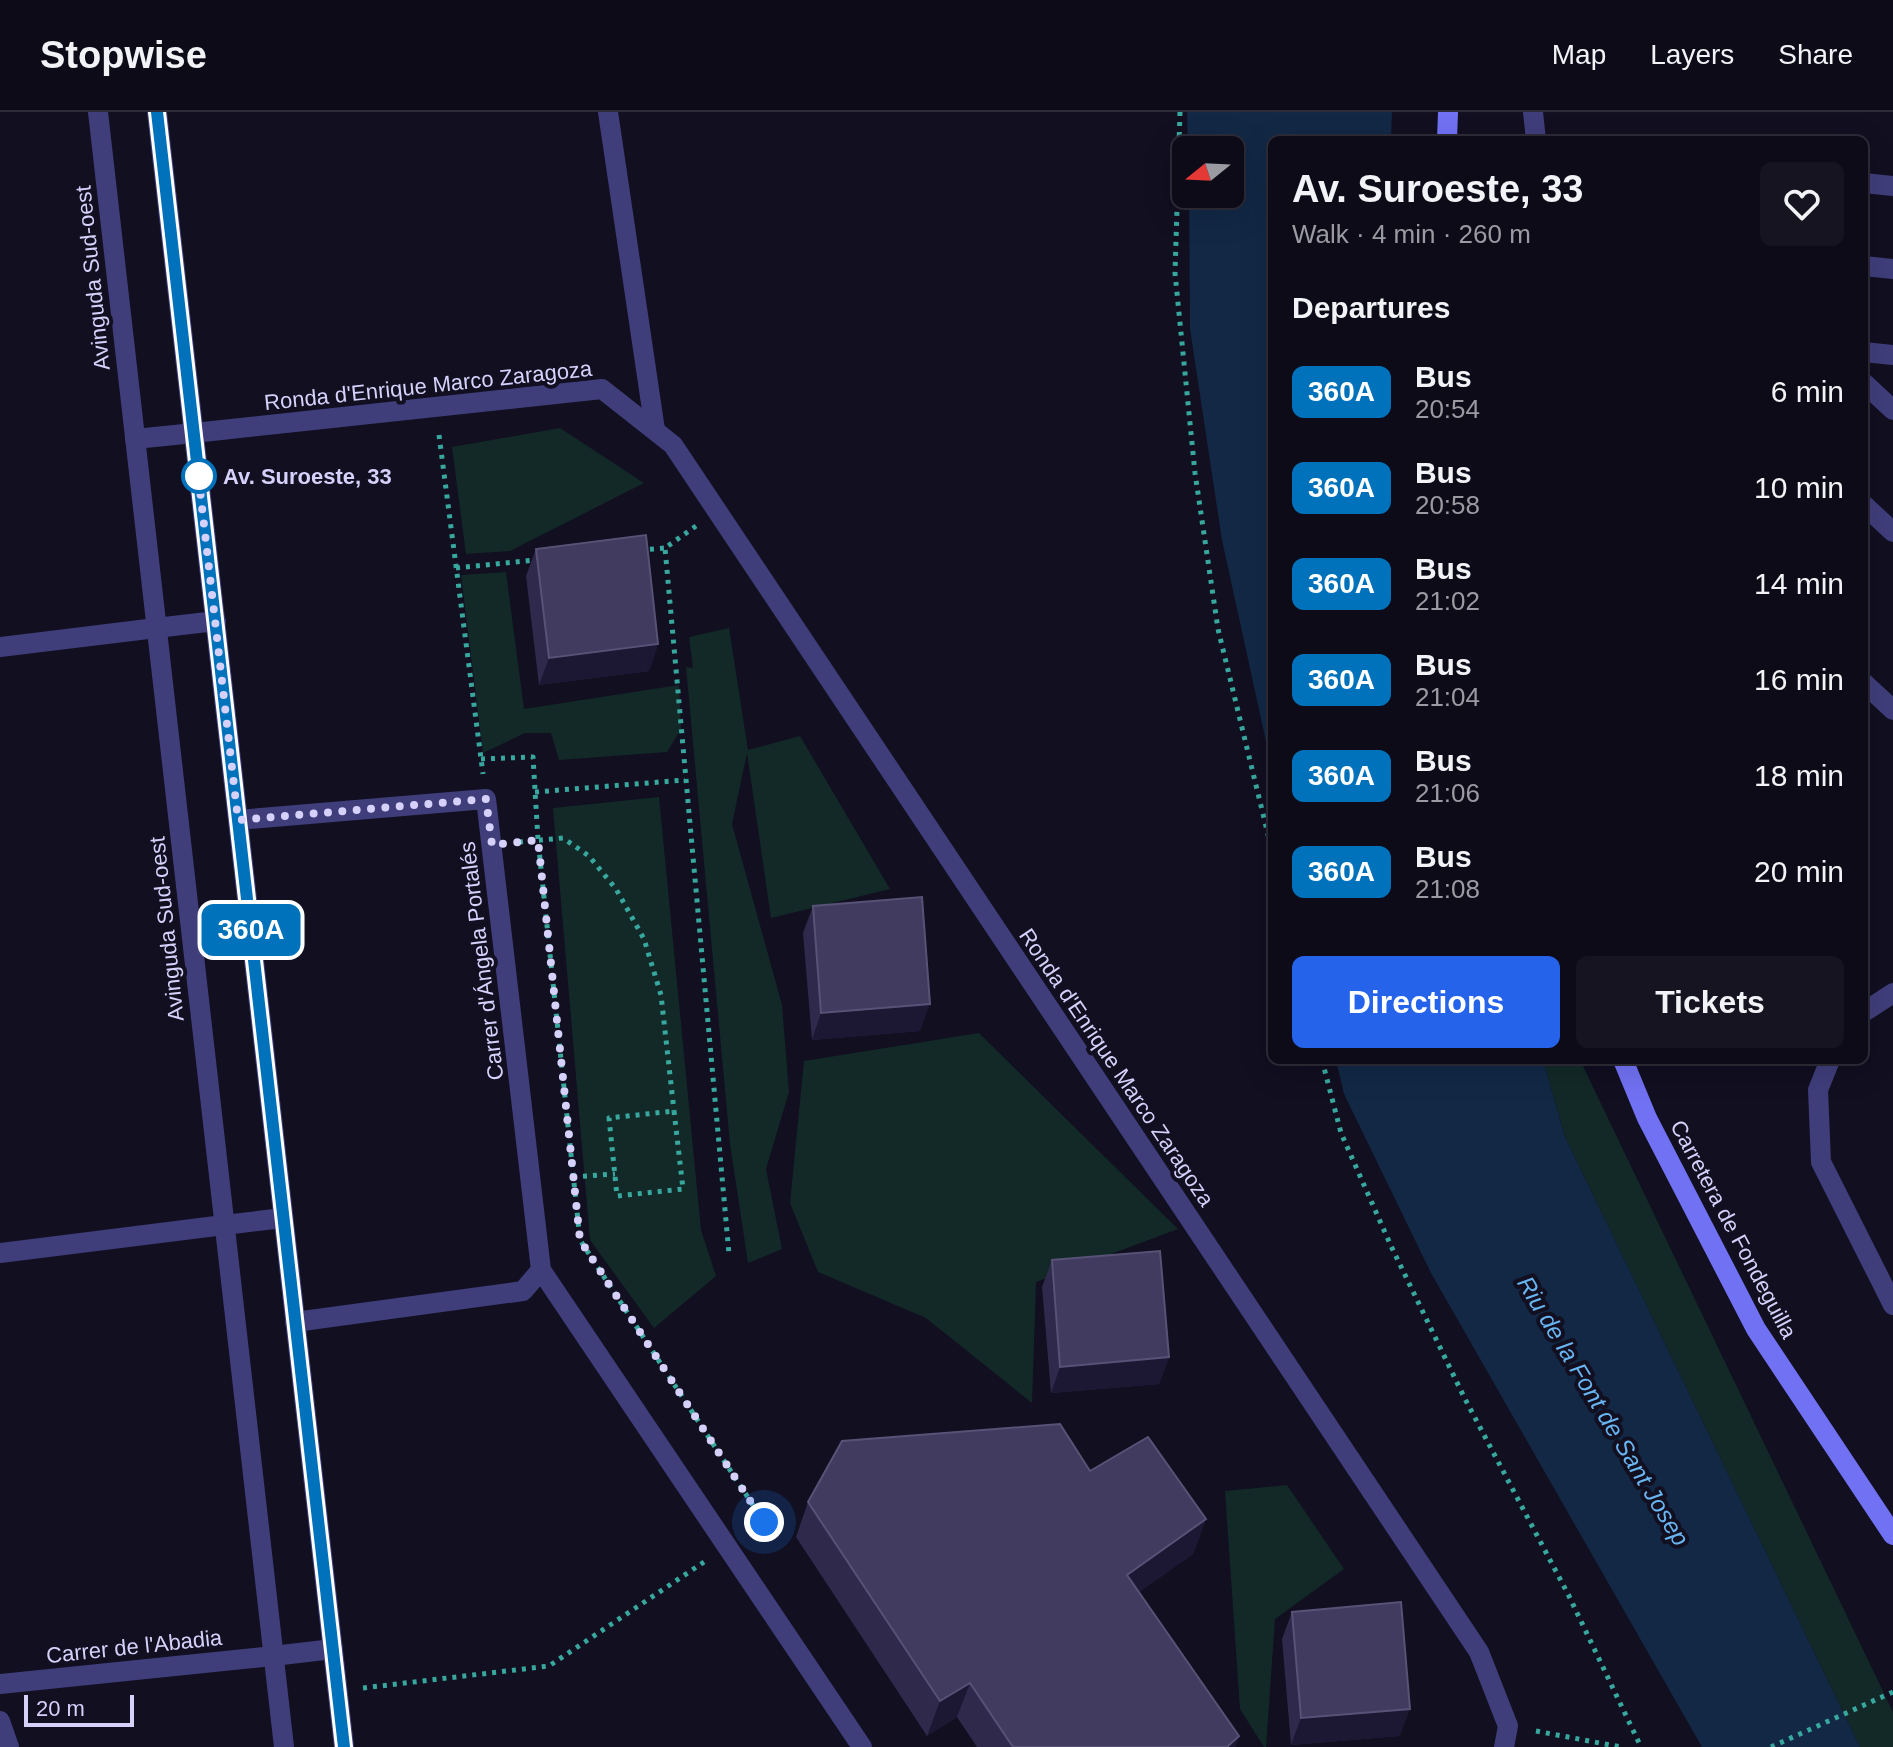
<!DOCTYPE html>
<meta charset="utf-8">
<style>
:root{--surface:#0d0b18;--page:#161421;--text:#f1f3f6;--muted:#9a9ba2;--line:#2d2b37;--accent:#2563eb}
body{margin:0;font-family:Helvetica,sans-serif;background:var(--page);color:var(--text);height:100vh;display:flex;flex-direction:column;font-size:30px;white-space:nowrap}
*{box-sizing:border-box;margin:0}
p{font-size:26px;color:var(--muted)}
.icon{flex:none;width:44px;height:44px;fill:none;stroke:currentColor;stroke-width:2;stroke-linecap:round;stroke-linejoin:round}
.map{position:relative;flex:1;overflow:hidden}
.sheet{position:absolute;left:1268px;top:24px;width:600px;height:928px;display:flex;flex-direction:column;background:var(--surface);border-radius:12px;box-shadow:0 8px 32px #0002,0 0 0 2px var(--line)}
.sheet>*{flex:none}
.badge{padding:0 16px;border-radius:12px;font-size:28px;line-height:52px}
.needle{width:52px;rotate:252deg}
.fabs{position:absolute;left:1172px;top:24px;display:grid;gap:16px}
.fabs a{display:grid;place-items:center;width:72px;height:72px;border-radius:12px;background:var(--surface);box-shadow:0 8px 32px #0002,0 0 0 2px var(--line);font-size:40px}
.scale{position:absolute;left:24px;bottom:20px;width:110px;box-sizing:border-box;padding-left:8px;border:4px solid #d5d1fb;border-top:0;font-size:22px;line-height:28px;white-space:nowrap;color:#d5d1fb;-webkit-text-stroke:6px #110f20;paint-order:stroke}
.you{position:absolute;width:40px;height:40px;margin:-20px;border:6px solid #fff;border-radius:50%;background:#1a73e8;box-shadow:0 0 0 12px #1a73e833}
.map>.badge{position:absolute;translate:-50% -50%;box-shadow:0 0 0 4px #fff}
h2{padding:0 24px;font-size:30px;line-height:72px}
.round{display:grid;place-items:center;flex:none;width:84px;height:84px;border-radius:12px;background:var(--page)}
.head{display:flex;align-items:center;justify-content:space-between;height:136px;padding:0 24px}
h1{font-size:38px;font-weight:700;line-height:60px}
.primary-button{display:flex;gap:16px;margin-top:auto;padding:16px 24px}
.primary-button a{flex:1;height:92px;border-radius:12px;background:var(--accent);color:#fff;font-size:32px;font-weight:700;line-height:92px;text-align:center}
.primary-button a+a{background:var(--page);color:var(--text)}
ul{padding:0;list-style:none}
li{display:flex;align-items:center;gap:24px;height:96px;padding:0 24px}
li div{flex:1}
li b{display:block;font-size:30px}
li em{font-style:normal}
li .badge{min-width:88px;font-weight:700;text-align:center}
header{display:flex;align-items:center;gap:48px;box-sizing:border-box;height:112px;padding:0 40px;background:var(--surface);border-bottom:2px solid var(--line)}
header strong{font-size:38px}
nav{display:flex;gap:44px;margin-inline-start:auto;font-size:28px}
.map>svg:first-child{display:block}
.green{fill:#122928}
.water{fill:#122845}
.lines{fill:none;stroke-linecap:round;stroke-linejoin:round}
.path{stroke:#38a89f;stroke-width:5;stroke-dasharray:4 6;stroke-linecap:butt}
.minor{stroke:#3f3e7b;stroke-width:20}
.tertiary{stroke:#3f3e7b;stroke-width:20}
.secondary{stroke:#7171f3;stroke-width:20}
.wall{fill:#2f294c}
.shaded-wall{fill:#1c1733}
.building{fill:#413b5f;stroke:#585277;stroke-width:2}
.line-casing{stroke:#fff;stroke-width:18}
.line{stroke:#0072bc;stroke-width:12}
.walk{stroke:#d5d1fb;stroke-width:8;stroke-dasharray:0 14.4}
.stop-dot{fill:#fff;stroke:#0072bc;stroke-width:4}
.labels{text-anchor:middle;stroke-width:8;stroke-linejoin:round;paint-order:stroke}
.street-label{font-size:22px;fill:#d5d1fb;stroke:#110f20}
.stop-label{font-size:22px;font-weight:bold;fill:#d5d1fb;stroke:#110f20;text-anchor:start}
.water-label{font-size:24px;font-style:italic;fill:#68b5f2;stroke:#110f20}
</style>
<header>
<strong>Stopwise</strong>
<nav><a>Map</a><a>Layers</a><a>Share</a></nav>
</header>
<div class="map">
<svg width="1893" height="1635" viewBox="0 0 1893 1635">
<rect width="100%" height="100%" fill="#110f20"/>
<!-- green -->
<g class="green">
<path d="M 560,316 L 644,371 L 510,439 L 466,442 L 452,335 Z"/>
<path d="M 506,460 L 524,597 L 679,573 L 681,617 L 667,640 L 559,648 L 551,621 L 525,621 L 483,641 L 461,463 Z"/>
<path d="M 729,516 L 748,638 L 800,624 L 890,777 L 771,806 L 747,641 L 732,712 L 782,893 L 789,980 L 766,1057 L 782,1137 L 748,1151 L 730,1032 L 686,555 L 693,556 L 689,525 Z"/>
<path d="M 659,685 L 701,1118 L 716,1164 L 654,1216 L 590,1128 L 553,696 Z"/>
<path d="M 979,921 L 1178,1117 L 1036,1170 L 1032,1291 L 926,1206 L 818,1160 L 790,1091 L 804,949 Z"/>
<path d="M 1543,948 L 1580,948 L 1893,1600 L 1893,1635 L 1860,1635 L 1565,1025 Z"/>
<path d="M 1287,1373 L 1344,1457 L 1275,1507 L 1266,1635 L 1264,1635 L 1240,1597 L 1225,1379 Z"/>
</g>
<!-- water -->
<g class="water">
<path d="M 1187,0 L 1392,0 L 1391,28 L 1272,28 L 1272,657 L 1222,428 L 1190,217 L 1189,82 L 1230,82 L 1230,38 L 1188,38 Z"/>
<path d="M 1336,948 L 1543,948 L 1565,1025 L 1860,1635 L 1702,1635 L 1431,1161 L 1344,982 Z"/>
</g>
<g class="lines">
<!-- path -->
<g class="path">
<path d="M 1180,0 L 1175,161 L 1195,361 L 1218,517 L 1272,739"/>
<path d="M 439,323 L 483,662"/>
<path d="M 696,414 L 665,436 L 729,1142"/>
<path d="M 640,438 L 665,436"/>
<path d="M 456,456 L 535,448"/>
<path d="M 481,647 L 533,645 L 538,728 L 580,1128 L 764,1410 L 748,1420"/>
<path d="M 535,680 L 685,668"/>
<path d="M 519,730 L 563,726 L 589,744 L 616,777 L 644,827 L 661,883 L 674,999"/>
<path d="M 1322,948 L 1341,1021 L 1391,1134 L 1464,1285 L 1569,1484 L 1641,1635"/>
<path d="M 674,999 L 683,1077 L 617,1084 L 609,1006 Z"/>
<path d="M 573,1065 L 615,1062"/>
<path d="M 363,1576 L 549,1554 L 704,1450"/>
<path d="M 1536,1619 L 1621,1635"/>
<path d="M 1771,1635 L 1893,1580"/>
</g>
<!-- minor -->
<g class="minor">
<path d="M 608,0 L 655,318"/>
<path d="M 1533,0 L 1536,28"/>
<path d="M 1864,71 L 1893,74"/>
<path d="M 1864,154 L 1893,157"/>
<path d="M 1864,240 L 1893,243"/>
<path d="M 1864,271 L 1893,298"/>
<path d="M 194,321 L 602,277 L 673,333 L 1479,1540 L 1508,1614 L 1504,1635"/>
<path d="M 1864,393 L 1893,420"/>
<path d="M 0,535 L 156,516"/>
<path d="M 1864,571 L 1893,598"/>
<path d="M 238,708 L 486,687 L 541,1158 L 862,1635"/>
<path d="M 1864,900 L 1893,881"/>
<path d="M 1830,948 L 1818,978 L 1821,1050 L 1893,1193"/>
<path d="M 0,1141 L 224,1113"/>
<path d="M 295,1210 L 523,1179 L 541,1158"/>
<path d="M 0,1572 L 273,1544"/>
<path d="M 0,1609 L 9,1635"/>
</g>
<!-- tertiary -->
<g class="tertiary">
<path d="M 98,0 L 284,1635"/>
<path d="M 157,0 L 344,1635"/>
<path d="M 135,327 L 194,321"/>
<path d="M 156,516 L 216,509"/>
<path d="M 224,1113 L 283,1106"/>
<path d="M 273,1544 L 333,1537"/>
</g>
<!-- secondary -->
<g class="secondary">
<path d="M 1447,28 L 1448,0"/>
<path d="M 1623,948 L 1647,1006 L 1756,1217 L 1893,1423"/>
</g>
</g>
<!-- wall -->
<g class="wall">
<path d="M 536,437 L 658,532 L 649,559 L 539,573 L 526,464 Z"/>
<path d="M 813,794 L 920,919 L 812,928 L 803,821 Z"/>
<path d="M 1052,1148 L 1169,1245 L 1159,1272 L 1051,1281 L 1042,1175 Z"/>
<path d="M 1090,1359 L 1206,1407 L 1193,1442 L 1139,1480 L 1236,1635 L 977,1635 L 957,1605 L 927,1624 L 796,1425 L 808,1390 Z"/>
<path d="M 1292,1500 L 1400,1624 L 1291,1633 L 1282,1527 Z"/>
</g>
<!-- shaded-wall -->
<g class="shaded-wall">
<path d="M 658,532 L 649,559 L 539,573 L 549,546 Z"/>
<path d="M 930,892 L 920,919 L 812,928 L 821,901 Z"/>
<path d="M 1169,1245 L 1159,1272 L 1051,1281 L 1060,1255 Z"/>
<path d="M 1206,1407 L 1193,1442 L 1114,1498 L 1127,1463 Z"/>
<path d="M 970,1571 L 957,1605 L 927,1624 L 940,1589 Z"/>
<path d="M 1410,1597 L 1400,1624 L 1291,1633 L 1301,1606 Z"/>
<path d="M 1239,1624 L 1236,1635 L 1227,1635 Z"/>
</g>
<!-- building -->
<g class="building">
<path d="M 646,423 L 658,532 L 549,546 L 536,437 Z"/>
<path d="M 922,785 L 930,892 L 821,901 L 813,794 Z"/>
<path d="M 1160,1139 L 1169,1245 L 1060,1255 L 1052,1148 Z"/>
<path d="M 1060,1312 L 1090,1359 L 1148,1325 L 1206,1407 L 1127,1463 L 1239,1624 L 1227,1635 L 1013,1635 L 970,1571 L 940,1589 L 808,1390 L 842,1329 Z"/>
<path d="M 1401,1490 L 1410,1597 L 1301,1606 L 1292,1500 Z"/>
</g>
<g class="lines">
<defs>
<path id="line" d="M 157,0 L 344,1635"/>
</defs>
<!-- line casing -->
<use href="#line" class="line-casing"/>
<!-- line -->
<use href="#line" class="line"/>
<!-- walk -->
<path class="walk" d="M 199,364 L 197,352 L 238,708 L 486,687 L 492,733 L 538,728 L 580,1128 L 764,1410"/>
</g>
<!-- markers -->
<circle class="stop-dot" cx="199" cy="364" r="16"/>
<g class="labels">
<!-- street labels -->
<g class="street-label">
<text transform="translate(92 166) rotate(-96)" y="8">Avinguda Sud-oest</text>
<text transform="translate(428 273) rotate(-6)" y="8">Ronda d'Enrique Marco Zaragoza</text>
<text transform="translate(166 817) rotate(-96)" y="8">Avinguda Sud-oest</text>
<text transform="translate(481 849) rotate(-97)" y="8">Carrer d'Ángela Portalés</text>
<text transform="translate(1117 955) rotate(56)" y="8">Ronda d'Enrique Marco Zaragoza</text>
<text transform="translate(1734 1117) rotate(62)" y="8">Carretera de Fondeguilla</text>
<text transform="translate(134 1534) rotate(-6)" y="8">Carrer de l'Abadia</text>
</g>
<!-- stop labels -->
<g class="stop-label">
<text x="223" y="372">Av. Suroeste, 33</text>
</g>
<!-- water labels -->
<g class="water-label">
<text transform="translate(1603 1299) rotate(59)" y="8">Riu de la Font de Sant Josep</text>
</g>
</g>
</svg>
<div class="fabs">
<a><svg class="needle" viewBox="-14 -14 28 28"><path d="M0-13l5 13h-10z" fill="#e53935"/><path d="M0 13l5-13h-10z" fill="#9a9ba2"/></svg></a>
</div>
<div class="scale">20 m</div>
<div class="you" style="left:764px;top:1410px"></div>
<b class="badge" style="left:251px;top:818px;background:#0072bc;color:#fff">360A</b>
<section class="sheet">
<div class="head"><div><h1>Av. Suroeste, 33</h1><p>Walk · 4 min · 260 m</p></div><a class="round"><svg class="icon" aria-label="heart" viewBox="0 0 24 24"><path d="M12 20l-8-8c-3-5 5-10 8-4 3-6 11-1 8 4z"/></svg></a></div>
<h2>Departures</h2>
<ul>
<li><span class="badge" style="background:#0072bc;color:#fff">360A</span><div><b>Bus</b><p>20:54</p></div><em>6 min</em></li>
<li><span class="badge" style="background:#0072bc;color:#fff">360A</span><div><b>Bus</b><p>20:58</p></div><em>10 min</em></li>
<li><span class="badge" style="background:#0072bc;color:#fff">360A</span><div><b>Bus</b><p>21:02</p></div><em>14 min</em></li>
<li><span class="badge" style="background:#0072bc;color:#fff">360A</span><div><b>Bus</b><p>21:04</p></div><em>16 min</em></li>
<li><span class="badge" style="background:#0072bc;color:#fff">360A</span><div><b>Bus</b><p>21:06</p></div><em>18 min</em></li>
<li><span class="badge" style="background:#0072bc;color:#fff">360A</span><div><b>Bus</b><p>21:08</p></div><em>20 min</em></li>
</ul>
<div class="primary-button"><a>Directions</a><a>Tickets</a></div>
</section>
</div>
